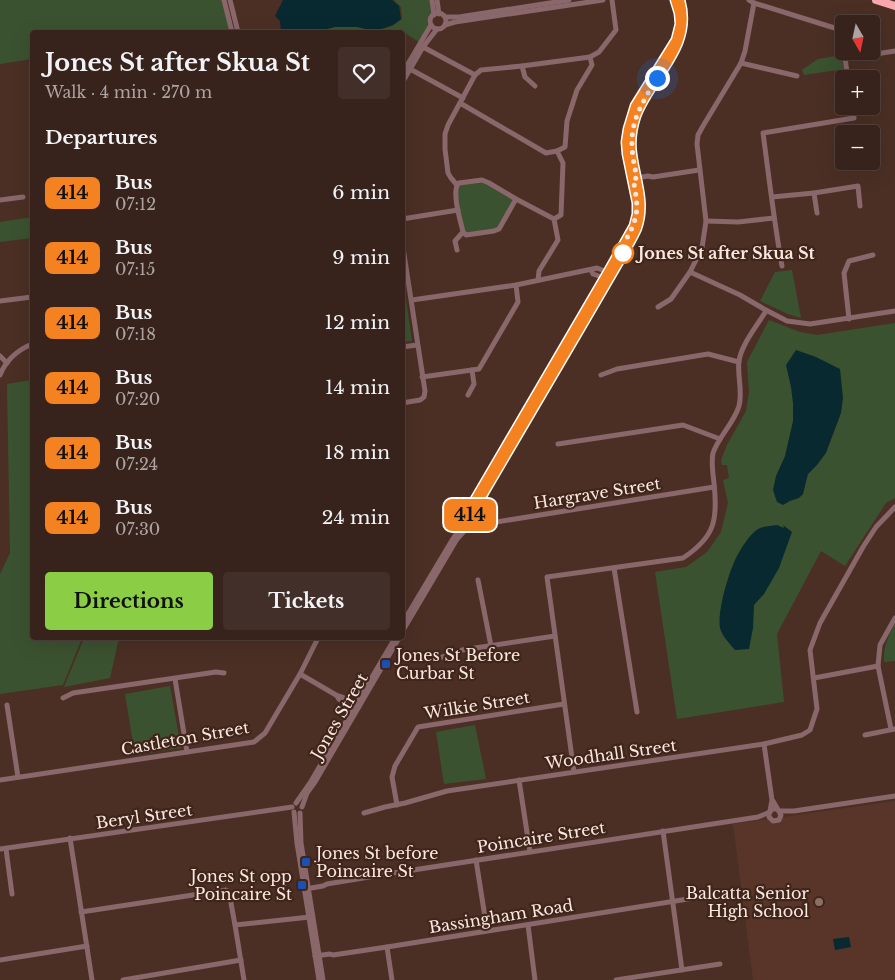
<!DOCTYPE html>
<meta charset="utf-8">
<style>
:root{--surface:#38231c;--page:#432f29;--text:#f1f3f6;--muted:#aba4a3;--line:#52403b;--accent:#8bce46}
body{margin:0;font-family:"Libre Baskerville",serif;background:var(--page);color:var(--text);height:100vh;display:flex;flex-direction:column;font-size:19px;white-space:nowrap}
*{box-sizing:border-box;margin:0}
p{font-size:16px;color:var(--muted)}
.icon{flex:none;width:28px;height:28px;fill:none;stroke:currentColor;stroke-width:2;stroke-linecap:round;stroke-linejoin:round}
.map{position:relative;flex:1;overflow:hidden}
.sheet{position:absolute;left:30px;top:30px;width:375px;height:610px;display:flex;flex-direction:column;background:var(--surface);border-radius:5px;box-shadow:0 5px 20px #0002,0 0 0 1px var(--line)}
.sheet>*{flex:none}
.badge{padding:0 10px;border-radius:8px;font-size:18px;line-height:32px}
.needle{width:32px;rotate:171deg}
.fabs{position:absolute;left:835px;top:15px;display:grid;gap:10px}
.fabs a{display:grid;place-items:center;width:45px;height:45px;border-radius:5px;background:var(--surface);box-shadow:0 5px 20px #0002,0 0 0 1px var(--line);font-size:25px}
.you{position:absolute;width:25px;height:25px;margin:-12px;border:4px solid #fff;border-radius:50%;background:#1a73e8;box-shadow:0 0 0 8px #1a73e833}
.map>.badge{position:absolute;translate:-50% -50%;box-shadow:0 0 0 2px #fff}
h2{padding:0 15px;font-size:19px;line-height:45px}
.round{display:grid;place-items:center;flex:none;width:52px;height:52px;border-radius:5px;background:var(--page)}
.headline{display:flex;align-items:center;justify-content:space-between;height:85px;padding:0 15px}
h1{font-size:24px;font-weight:800;line-height:38px}
.primary-button{display:flex;gap:10px;margin-top:auto;padding:10px 15px}
.primary-button a{flex:1;height:58px;border-radius:5px;background:var(--accent);color:#111;font-size:20px;font-weight:800;line-height:58px;text-align:center}
.primary-button a+a{background:var(--page);color:var(--text)}
ul{padding:0;list-style:none}
li{display:flex;align-items:center;gap:15px;height:65px;padding:0 15px}
li div{flex:1}
li b{display:block;font-size:19px}
li em{font-style:normal}
li .badge{min-width:55px;font-weight:700;text-align:center}
.map>svg:first-child{display:block}
.built{fill:#583528}
.green{fill:#3b5230}
.water{fill:#08292f}
.lines{fill:none;stroke-linecap:round;stroke-linejoin:round}
.minor{stroke:#89676a;stroke-width:5}
.highway{stroke:#f9a7af;stroke-width:8}
.line-casing{stroke:#fff;stroke-width:11}
.line{stroke:#f58220;stroke-width:8}
.walk{stroke:#fae7e0;stroke-width:5;stroke-dasharray:0 9}
.stop-dot{fill:#fff;stroke:#f58220;stroke-width:2.5}
.transit-dot{fill:#1a4fb4;stroke:#40251b;stroke-width:2}
.education-dot{fill:#8d6e63;stroke:#40251b;stroke-width:2}
.labels{text-anchor:middle;stroke-width:4.5;stroke-linejoin:round;paint-order:stroke}
.stop-label{font-size:16px;font-weight:bold;fill:#fae7e0;stroke:#40251b;text-anchor:start}
.street-label{font-size:16px;fill:#fae7e0;stroke:#40251b}
.poi-label{font-size:16px;fill:#fae7e0;stroke:#40251b;text-anchor:start}
</style>
<div class="map">
<svg width="895" height="980" viewBox="0 0 895 980">
<rect width="100%" height="100%" fill="#4b2f25"/>
<!-- built -->
<path class="built" d="M 895,801 L 895,980 L 753,980 L 733,824 Z"/>
<!-- green -->
<g class="green">
<path d="M 0,0 L 222,0 L 230,32 L 32,32 L 32,59 L 0,64 Z"/>
<path d="M 394,0 L 433,0 L 435,12 L 429,15 L 427,22 L 430,31 L 422,44 L 400,30 L 391,32 L 314,32 L 335,27 L 357,27 L 375,31 L 392,26 L 402,19 L 401,7 Z"/>
<path d="M 841,55 L 844,69 L 804,75 L 802,70 L 818,59 Z"/>
<path d="M 482,180 L 516,199 L 499,229 L 466,235 L 458,210 L 457,185 Z"/>
<path d="M 32,217 L 32,238 L 0,242 L 0,222 Z"/>
<path d="M 792,270 L 801,318 L 788,314 L 760,301 L 775,272 Z"/>
<path d="M 403,278 L 412,341 L 403,342 L 402,342 Z"/>
<path d="M 769,320 L 800,332 L 817,335 L 895,323 L 895,498 L 886,503 L 845,566 L 821,551 L 777,634 L 784,702 L 677,719 L 655,572 L 686,567 L 707,552 L 721,532 L 728,503 L 723,480 L 729,478 L 727,465 L 722,465 L 721,460 L 727,445 L 746,411 L 749,392 L 747,362 Z"/>
<path d="M 32,380 L 32,638 L 82,638 L 63,685 L 0,694 L 0,574 L 10,553 L 7,384 Z"/>
<path d="M 895,624 L 895,661 L 884,662 C 883,647 888,637 895,624 Z"/>
<path d="M 84,638 L 119,638 L 110,678 L 64,687 Z"/>
<path d="M 170,686 L 181,748 L 135,755 L 125,694 Z"/>
<path d="M 475,725 L 486,779 L 444,784 L 436,732 Z"/>
</g>
<!-- water -->
<g class="water">
<path d="M 283,0 L 392,0 L 399,6 L 401,19 L 393,25 L 375,31 L 357,27 L 335,27 L 314,32 L 281,32 L 280,21 L 275,16 Z"/>
<path d="M 796,350 L 816,357 L 840,369 L 843,398 L 841,413 L 826,453 L 817,465 L 808,474 L 803,494 L 799,498 L 790,501 L 783,505 L 777,502 L 773,490 L 776,476 L 785,456 L 793,421 L 793,403 L 791,387 L 786,365 Z"/>
<path d="M 777,525 L 784,528 L 783,525 L 792,532 L 779,568 L 764,594 L 754,605 L 753,628 L 749,649 L 735,650 C 730,644 722,636 720,628 C 717,611 729,571 737,556 C 742,547 749,535 758,529 C 763,526 771,526 777,525 Z"/>
<path d="M 849,937 L 851,947 L 835,950 L 833,939 Z"/>
</g>
<g class="lines">
<!-- minor -->
<g class="minor">
<path d="M 224,0 L 232,32"/>
<path d="M 230,0 L 238,32"/>
<path d="M 432,0 L 434,15"/>
<path d="M 437,0 L 439,14"/>
<path d="M 749,0 L 754,3 L 841,30 L 844,51"/>
<circle cx="438" cy="21" r="8"/>
<path d="M 445,17 L 459,17 L 569,0"/>
<path d="M 445,25 L 455,22 L 603,0"/>
<path d="M 423,47 L 475,75"/>
<path d="M 844,51 L 848,79"/>
<path d="M 845,59 L 895,51"/>
<path d="M 741,63 L 797,76"/>
<path d="M 522,66 L 525,77 L 535,86"/>
<path d="M 410,69 L 463,98"/>
<path d="M 402,74 L 431,25"/>
<path d="M 402,83 L 423,47 L 437,29"/>
<path d="M 460,103 L 546,153 L 557,151 L 565,147 L 567,121 L 577,90 L 592,65 L 590,57 L 599,52 L 616,30 L 612,0"/>
<path d="M 636,178 L 648,176 L 653,177 L 699,170"/>
<path d="M 457,185 L 451,178 L 448,173 L 445,149 L 445,134 L 448,125 L 475,75 L 481,70 L 522,66 L 590,57"/>
<path d="M 457,185 L 459,183 L 482,180 L 489,183 L 516,199 L 554,219 L 558,240 L 539,271 L 538,280"/>
<path d="M 457,185 C 453,197 460,219 463,232"/>
<path d="M 814,193 L 817,213"/>
<path d="M 772,197 L 814,193 L 858,186 L 860,206"/>
<path d="M 0,200 L 23,197"/>
<path d="M 402,219 L 458,210"/>
<path d="M 554,219 L 561,215 L 563,163 L 557,151"/>
<path d="M 706,221 L 738,222 L 774,218"/>
<path d="M 463,232 L 466,235 L 494,231 L 499,229 L 516,199"/>
<path d="M 402,241 L 425,391 L 424,397 L 420,400 L 402,403"/>
<path d="M 457,250 L 455,241 L 463,232"/>
<path d="M 782,266 C 774,222 769,177 763,133 L 854,118 L 852,106"/>
<path d="M 591,270 L 593,274 L 607,279"/>
<path d="M 690,272 L 740,295 L 764,309 L 787,321 L 810,324 L 895,311"/>
<path d="M 412,300 L 516,285 L 597,268 L 610,273"/>
<path d="M 0,301 L 32,297"/>
<path d="M 658,307 L 671,299 L 690,272 L 702,248 L 706,221 L 697,144 L 698,135 L 703,126 L 741,63 L 745,51 L 754,3"/>
<path d="M 849,319 L 844,273 L 849,261 L 873,255"/>
<path d="M 402,347 L 417,345"/>
<path d="M 0,356 L 7,363"/>
<path d="M 0,375 C 6,360 18,350 32,344"/>
<path d="M 601,375 L 617,369 L 708,354 L 739,362"/>
<path d="M 422,377 L 479,369 L 518,302 L 516,285"/>
<path d="M 468,395 L 474,384 L 472,370"/>
<path d="M 558,444 L 683,425 L 720,439"/>
<path d="M 402,462 L 402,465"/>
<circle cx="469" cy="521" r="6"/>
<path d="M 466,515 L 608,272 L 634,226 L 637,214 L 637,203 L 627,149 L 628,129 L 635,106 L 675,40 L 680,24 L 679,13 L 675,0"/>
<path d="M 474,517 L 476,506 C 511,445 547,384 583,323 C 595,301 608,280 621,258 C 626,248 633,238 637,228 C 646,202 635,179 632,154 C 630,141 632,128 636,116 C 651,76 694,47 680,0"/>
<path d="M 471,526 L 484,524 L 714,487"/>
<path d="M 614,568 L 637,712"/>
<path d="M 478,580 L 491,646"/>
<path d="M 402,624 L 451,542 L 463,524"/>
<path d="M 402,632 L 457,539 L 468,527"/>
<path d="M 442,657 L 462,650 L 555,636"/>
<path d="M 300,674 L 336,695 L 342,697 L 359,706"/>
<path d="M 814,678 L 878,666"/>
<path d="M 175,679 L 187,752"/>
<path d="M 337,696 L 339,699 L 356,709"/>
<path d="M 63,698 L 73,693 L 216,672 L 224,673"/>
<path d="M 7,705 L 18,777"/>
<path d="M 891,729 L 878,666 L 880,645 L 895,618"/>
<path d="M 865,735 L 895,729"/>
<path d="M 764,744 L 772,800 L 770,811"/>
<path d="M 574,772 L 547,577 L 683,558 C 715,537 718,520 714,483 C 713,474 711,462 713,453 C 719,436 734,423 739,406 C 743,391 737,376 739,361 C 741,345 758,324 766,311"/>
<path d="M 0,780 L 254,742 L 265,733 L 300,674 L 318,638"/>
<path d="M 519,780 L 530,852"/>
<path d="M 773,801 L 781,815 L 779,820 L 773,821 L 769,817 L 769,813 L 772,809 L 777,809"/>
<path d="M 296,803 L 310,783 L 395,638"/>
<path d="M 397,805 L 392,777 L 395,766 L 418,727 L 564,704"/>
<path d="M 302,807 L 307,793 L 315,782 L 399,638"/>
<path d="M 779,811 L 794,811 L 895,796"/>
<path d="M 294,812 L 297,843 L 319,980"/>
<path d="M 300,813 L 301,843 L 323,980"/>
<path d="M 364,813 L 385,807 L 405,803 L 447,791 L 764,744 L 802,735 L 810,730 L 817,709 L 810,650 L 820,623 L 863,547 L 876,527 L 895,507"/>
<path d="M 663,831 L 682,970"/>
<path d="M 70,838 L 92,980"/>
<path d="M 0,849 L 292,807"/>
<path d="M 6,849 L 12,894"/>
<path d="M 476,860 L 487,930"/>
<path d="M 305,889 L 323,886 L 327,884 L 387,874 L 758,817 L 770,812"/>
<path d="M 81,912 L 226,890 L 229,892 L 235,925 L 244,980"/>
<path d="M 235,925 L 310,917"/>
<path d="M 528,925 L 535,980"/>
<path d="M 387,947 L 392,980"/>
<path d="M 315,956 L 330,954 L 333,955 L 387,947 L 713,895"/>
<path d="M 0,960 L 87,946"/>
<path d="M 123,980 L 241,960"/>
<path d="M 616,980 L 720,964"/>
</g>
<!-- highway -->
<path class="highway" d="M 876,0 L 895,6"/>
</g>
<g class="lines">
<defs>
<path id="line" d="M 675,0 L 679,13 L 680,24 L 676,40 L 635,106 L 628,129 L 626,142 L 627,154 L 637,203 L 637,214 L 634,226 L 608,272 L 466,515 L 470,515 L 474,517 L 476,506 C 512,444 548,382 585,320 C 597,299 609,279 621,258 C 626,248 633,238 637,228 C 646,202 635,179 632,154 C 630,141 632,128 636,116 C 651,76 694,47 680,0"/>
</defs>
<!-- line casing -->
<use href="#line" class="line-casing"/>
<!-- line -->
<use href="#line" class="line"/>
<!-- walk -->
<path class="walk" d="M 623,253 L 621,249 C 638,218 640,214 633,179 L 637,178 C 626,131 633,118 657,78"/>
</g>
<!-- markers -->
<circle class="stop-dot" cx="623" cy="253" r="10"/>
<g class="transit-dot">
<rect x="381" y="659" width="10" height="10" rx="2.5"/>
<rect x="301" y="857" width="10" height="10" rx="2.5"/>
<rect x="297" y="880" width="10" height="10" rx="2.5"/>
</g>
<circle class="education-dot" cx="819" cy="902" r="5"/>
<g class="labels">
<!-- stop labels -->
<g class="stop-label">
<text x="638" y="259">Jones St after Skua St</text>
</g>
<!-- street labels -->
<g class="street-label">
<text transform="translate(597 493) rotate(-9)" y="6">Hargrave Street</text>
<text transform="translate(477 705) rotate(-9)" y="6">Wilkie Street</text>
<text transform="translate(339 716) rotate(-60)" y="6">Jones Street</text>
<text transform="translate(185 738) rotate(-10)" y="6">Castleton Street</text>
<text transform="translate(611 754) rotate(-8)" y="6">Woodhall Street</text>
<text transform="translate(144 816) rotate(-8)" y="6">Beryl Street</text>
<text transform="translate(541 837) rotate(-9)" y="6">Poincaire Street</text>
<text transform="translate(501 916) rotate(-9)" y="6">Bassingham Road</text>
</g>
<!-- poi labels -->
<g class="poi-label">
<text x="396" y="661">Jones St Before<tspan x="396" dy="18">Curbar St</tspan></text>
<text x="316" y="859">Jones St before<tspan x="316" dy="18">Poincaire St</tspan></text>
<text x="292" y="882" text-anchor="end">Jones St opp<tspan x="292" dy="18">Poincaire St</tspan></text>
<text x="809" y="899" text-anchor="end">Balcatta Senior<tspan x="809" dy="18">High School</tspan></text>
</g>
</g>
</svg>
<div class="fabs">
<a><svg class="needle" viewBox="-14 -14 28 28"><path d="M0-13l5 13h-10z" fill="#e53935"/><path d="M0 13l5-13h-10z" fill="#aba4a3"/></svg></a>
<a>+</a>
<a>−</a>
</div>
<div class="you" style="left:657px;top:78px"></div>
<b class="badge" style="left:470px;top:515px;background:#f58220;color:#111">414</b>
<section class="sheet">
<div class="headline"><div><h1>Jones St after Skua St</h1><p>Walk · 4 min · 270 m</p></div><a class="round"><svg class="icon" aria-label="heart" viewBox="0 0 24 24"><path d="M12 20l-8-8c-3-5 5-10 8-4 3-6 11-1 8 4z"/></svg></a></div>
<h2>Departures</h2>
<ul>
<li><span class="badge" style="background:#f58220;color:#111">414</span><div><b>Bus</b><p>07:12</p></div><em>6 min</em></li>
<li><span class="badge" style="background:#f58220;color:#111">414</span><div><b>Bus</b><p>07:15</p></div><em>9 min</em></li>
<li><span class="badge" style="background:#f58220;color:#111">414</span><div><b>Bus</b><p>07:18</p></div><em>12 min</em></li>
<li><span class="badge" style="background:#f58220;color:#111">414</span><div><b>Bus</b><p>07:20</p></div><em>14 min</em></li>
<li><span class="badge" style="background:#f58220;color:#111">414</span><div><b>Bus</b><p>07:24</p></div><em>18 min</em></li>
<li><span class="badge" style="background:#f58220;color:#111">414</span><div><b>Bus</b><p>07:30</p></div><em>24 min</em></li>
</ul>
<div class="primary-button"><a>Directions</a><a>Tickets</a></div>
</section>
</div>
